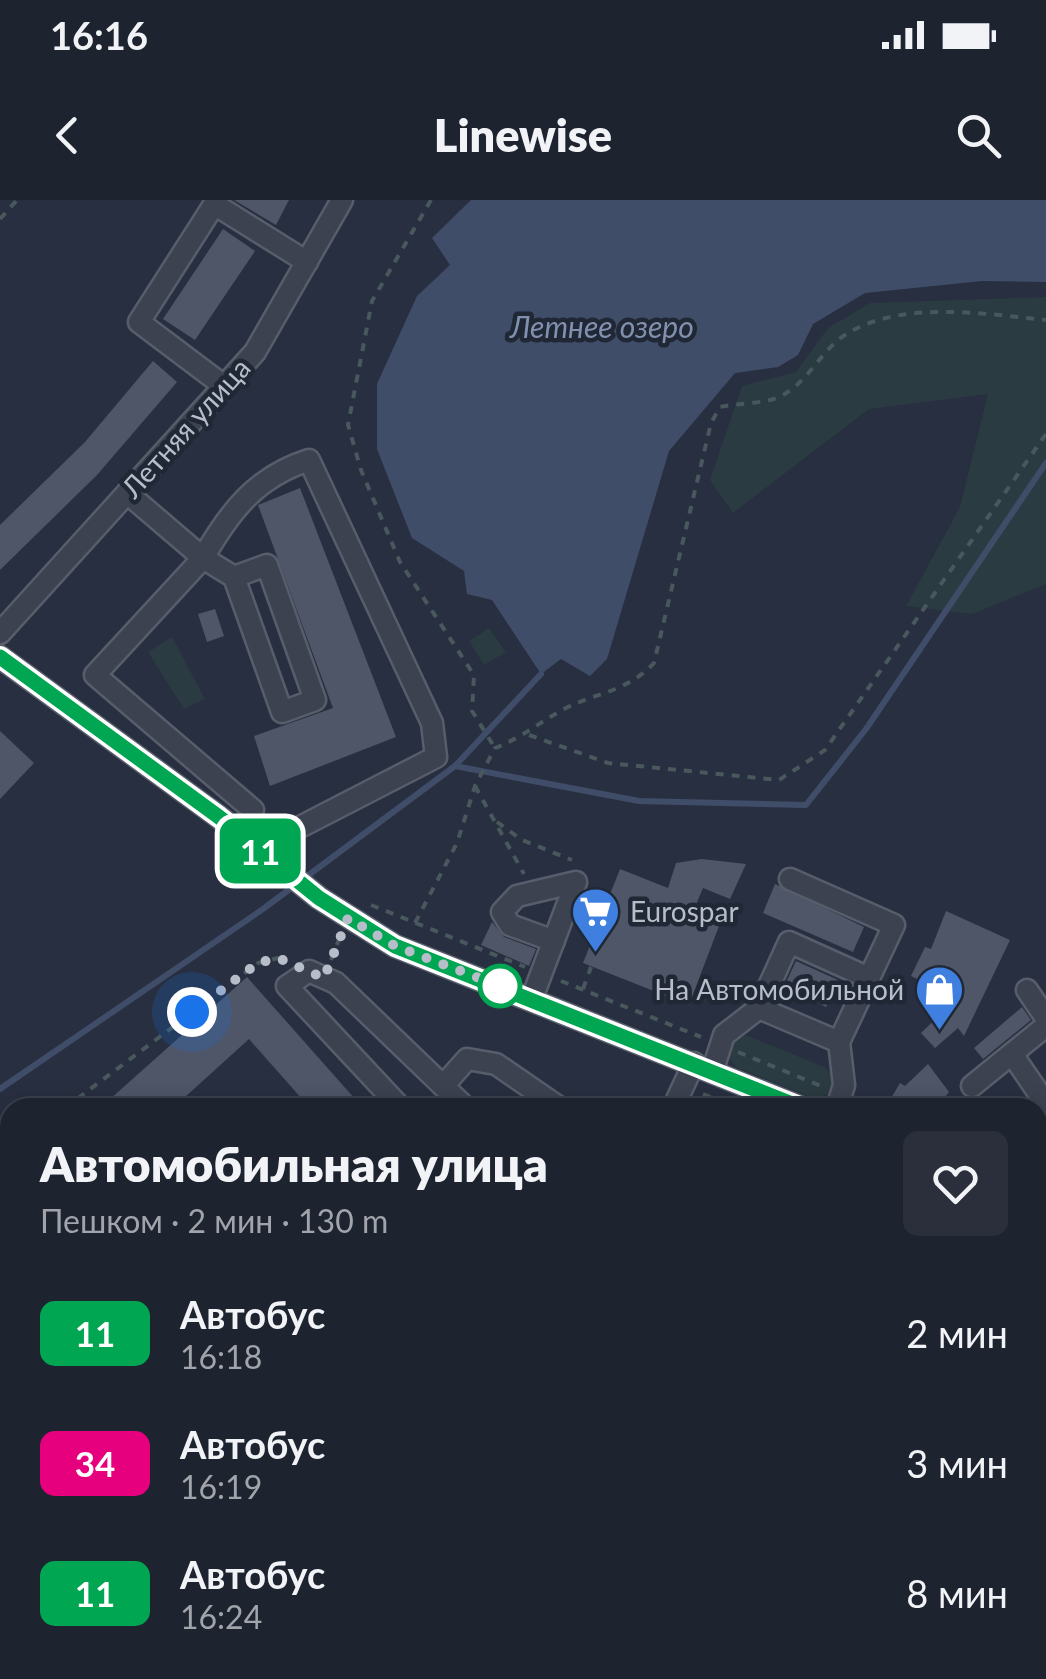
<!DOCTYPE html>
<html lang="ru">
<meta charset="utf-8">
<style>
:root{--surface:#1e2330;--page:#2b2f3c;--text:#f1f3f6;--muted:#a1a4ab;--line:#3c404c}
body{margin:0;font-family:Lato,sans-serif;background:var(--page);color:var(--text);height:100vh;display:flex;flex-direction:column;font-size:38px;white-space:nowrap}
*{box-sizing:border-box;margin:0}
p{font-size:32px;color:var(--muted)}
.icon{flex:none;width:55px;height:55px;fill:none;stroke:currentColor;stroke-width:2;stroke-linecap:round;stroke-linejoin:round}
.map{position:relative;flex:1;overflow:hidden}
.drawer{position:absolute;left:0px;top:898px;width:1048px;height:582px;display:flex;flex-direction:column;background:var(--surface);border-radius:30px 30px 0 0;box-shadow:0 5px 25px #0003,0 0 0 2px var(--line)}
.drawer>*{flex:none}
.badge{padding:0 20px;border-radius:15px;font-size:35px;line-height:65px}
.you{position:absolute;width:50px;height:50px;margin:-25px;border:8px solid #fff;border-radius:50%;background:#1a73e8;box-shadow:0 0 0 15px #1a73e833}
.map>.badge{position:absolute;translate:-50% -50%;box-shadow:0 0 0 5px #fff}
.round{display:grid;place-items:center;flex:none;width:105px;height:105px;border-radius:15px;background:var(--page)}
.head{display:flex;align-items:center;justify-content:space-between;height:170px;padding:0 40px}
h1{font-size:48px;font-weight:800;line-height:75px}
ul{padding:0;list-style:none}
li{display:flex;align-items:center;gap:30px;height:130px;padding:0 40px}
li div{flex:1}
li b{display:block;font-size:38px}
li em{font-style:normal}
li .badge{min-width:110px;font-weight:700;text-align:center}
.status{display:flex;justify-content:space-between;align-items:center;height:70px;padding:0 50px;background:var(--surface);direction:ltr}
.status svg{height:28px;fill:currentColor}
header{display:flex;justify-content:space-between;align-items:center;height:130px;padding:0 40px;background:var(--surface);font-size:45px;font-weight:800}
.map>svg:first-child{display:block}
.green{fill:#2a3b41}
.water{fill:#404d69}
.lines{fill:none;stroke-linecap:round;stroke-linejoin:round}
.stream{stroke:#404d69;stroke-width:6}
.building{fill:#4e5668}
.minor-casing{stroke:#575d6a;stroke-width:25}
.path{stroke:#48585d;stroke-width:4;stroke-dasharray:8 8;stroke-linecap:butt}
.minor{stroke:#3c4250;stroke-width:20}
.line-casing{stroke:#fff;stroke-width:22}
.line{stroke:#00a651;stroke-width:15}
.walk{stroke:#b8bdca;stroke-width:10;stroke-dasharray:0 18}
.stop-dot{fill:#fff;stroke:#00a651;stroke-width:5}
.labels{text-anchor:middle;stroke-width:9;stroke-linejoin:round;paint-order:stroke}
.street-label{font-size:28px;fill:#b8bdca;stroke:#202735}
.poi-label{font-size:28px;fill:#b8bdca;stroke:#202735;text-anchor:start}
.water-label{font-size:30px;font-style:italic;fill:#8290af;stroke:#202735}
</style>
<div class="status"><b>16:16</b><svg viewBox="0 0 49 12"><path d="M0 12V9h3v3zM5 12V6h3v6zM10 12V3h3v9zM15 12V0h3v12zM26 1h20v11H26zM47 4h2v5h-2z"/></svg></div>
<header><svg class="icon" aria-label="back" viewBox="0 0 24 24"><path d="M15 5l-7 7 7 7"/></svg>Linewise<svg class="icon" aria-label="search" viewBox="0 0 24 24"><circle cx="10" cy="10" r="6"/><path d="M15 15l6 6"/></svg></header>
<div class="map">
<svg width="1046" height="1479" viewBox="0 0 1046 1479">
<rect width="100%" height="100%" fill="#282f40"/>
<!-- green -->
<g class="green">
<path d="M 1046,97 L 1046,384 L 972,414 L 906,406 L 960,307 L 988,194 L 869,209 L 733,313 L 710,280 L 742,186 L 796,172 L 828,128 L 870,103 Z"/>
<path d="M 489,428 L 506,452 L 484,465 L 469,441 Z"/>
<path d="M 172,437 L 205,499 L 184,509 L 148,452 Z"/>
<path d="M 746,835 L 824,867 L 834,877 L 827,895 L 813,898 L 736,867 L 727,855 L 732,843 Z"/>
<path d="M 688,1470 L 758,1470 L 767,1479 L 678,1479 Z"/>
</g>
<!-- water -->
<path class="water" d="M 471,0 L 1046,0 L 1046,82 L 982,81 L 865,93 L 813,124 L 798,155 L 778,167 L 735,173 L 669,251 L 607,459 L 590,476 L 561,459 L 541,474 L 492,400 L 467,394 L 464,371 L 412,338 L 377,249 L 377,184 L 417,96 L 450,65 L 432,38 Z"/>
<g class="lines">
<!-- stream -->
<g class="stream">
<path d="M 455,566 L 639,601 L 806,605 L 866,529 L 1046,263"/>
<path d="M 0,889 L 263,709 L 455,566 L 541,474"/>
</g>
</g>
<!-- building -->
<g class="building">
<path d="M 234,0 L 289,0 L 276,25 Z"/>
<path d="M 223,29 L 255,51 L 195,140 L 163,119 Z"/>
<path d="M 153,161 L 177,182 L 97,275 L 0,370 L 0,325 L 85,242 Z"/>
<path d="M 300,288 L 396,537 L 270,586 L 254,536 L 333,508 L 258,305 Z"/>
<path d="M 215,409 L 224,436 L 207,442 L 198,414 Z"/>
<path d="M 0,531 L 34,563 L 0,599 Z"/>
<path d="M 702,659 L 746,664 L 730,699 L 703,688 L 692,714 L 719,726 L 689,805 L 583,763 L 620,669 L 668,688 L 676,663 Z"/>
<path d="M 775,684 L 864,727 L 853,752 L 763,713 Z"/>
<path d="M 946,711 L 1010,740 L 964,836 L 958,828 L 935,848 L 921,833 L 957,798 L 911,776 L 925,747 L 931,749 Z"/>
<path d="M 492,722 L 504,737 L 536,749 L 529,766 L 481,745 Z"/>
<path d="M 796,761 L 838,780 L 826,807 L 784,787 Z"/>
<path d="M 247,777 L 363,908 L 310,908 L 249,839 L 173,908 L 100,908 Z"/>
<path d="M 1022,807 L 1031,820 L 983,859 L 974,848 Z"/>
<path d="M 928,864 L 949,892 L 936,908 L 902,908 L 890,900 L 900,883 L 905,886 Z"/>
</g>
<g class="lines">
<defs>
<g id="minor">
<path d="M 217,0 L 139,122 L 224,186"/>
<path d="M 214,4 L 307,62"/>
<path d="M 127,293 L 203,358 C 230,311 256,277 309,260 L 432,523 L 436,557 L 302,626"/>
<path d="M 234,377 L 282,512 L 315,500 L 267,365 L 234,377 L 203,358 L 95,475 L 253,610"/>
<path d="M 0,433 L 255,152 L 342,0"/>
<path d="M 0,457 L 219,617 L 319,698 L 395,746 L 802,908"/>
<path d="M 790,679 L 894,725 L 839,842"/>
<path d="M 1027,790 L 1046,818"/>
<path d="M 532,798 L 576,682 L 517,696 L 502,712 L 510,725 L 554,741"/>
<path d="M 759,808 L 789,742 L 869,778"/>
<path d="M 1012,854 L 1046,904"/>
<path d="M 713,869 L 724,835 L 759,808 L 839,842 L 844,885 L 837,908"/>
<path d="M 443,886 L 467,859 L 496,864 L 560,908"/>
<path d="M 972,886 L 1046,826"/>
<path d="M 401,908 L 287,786 L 309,771 L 336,783 L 466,908"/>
<path d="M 673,908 L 694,863"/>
<path d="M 0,963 L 10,954"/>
<path d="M 1038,1015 L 1046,1019"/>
<path d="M 0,1123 L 10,1132"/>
<path d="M 348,1470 L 357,1479"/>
<path d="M 515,1470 L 523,1479"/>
<path d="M 542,1479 L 551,1470"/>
</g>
</defs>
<!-- minor casing -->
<use href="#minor" class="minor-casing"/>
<!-- path -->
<g class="path">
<path d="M 431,0 L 372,101 L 348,225 L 361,270 L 400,362 L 474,475 L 472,511 L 495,548"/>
<path d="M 0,19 L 17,0"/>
<path d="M 529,535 L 608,563 L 779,580 L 825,550 L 1046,234"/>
<path d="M 475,586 L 524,674"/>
<path d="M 497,622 L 522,640 L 572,660"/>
<path d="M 371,705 L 525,767"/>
<path d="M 415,723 L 457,643 L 475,586 L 495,548 C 521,538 540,522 564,509 C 597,492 627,492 654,463 L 711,223 L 720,207 C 738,203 766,204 781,196 C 809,182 821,149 848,133 C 904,100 985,114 1046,120"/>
<path d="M 331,760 L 340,737"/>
<path d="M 561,781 L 701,837"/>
<path d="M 583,789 L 591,767"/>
<path d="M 738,852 L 821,886"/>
<path d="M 703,894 L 736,908"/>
<path d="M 65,908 L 258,763 L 278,758 L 287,761"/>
<path d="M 1038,1147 L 1046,1156"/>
<path d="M 1038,1456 L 1046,1447"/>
<path d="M 772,1470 L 780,1479"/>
<path d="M 197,1479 L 206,1470"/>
<path d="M 1014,1479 L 1023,1470"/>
</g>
<!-- minor -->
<use href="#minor" class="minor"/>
</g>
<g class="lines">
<defs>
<path id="line" d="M 0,457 L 219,617 L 319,698 L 395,746 L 802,908"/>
</defs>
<!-- line casing -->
<use href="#line" class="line-casing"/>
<!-- line -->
<use href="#line" class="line"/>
<!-- walk -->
<path class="walk" d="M 192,812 L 258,763 L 278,758 L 324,778 L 348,718 L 395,746 L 500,786"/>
</g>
<!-- icons -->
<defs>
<symbol id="supermarket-pin" viewBox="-11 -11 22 30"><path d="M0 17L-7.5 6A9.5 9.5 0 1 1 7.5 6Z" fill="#3f7fe0" stroke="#202735"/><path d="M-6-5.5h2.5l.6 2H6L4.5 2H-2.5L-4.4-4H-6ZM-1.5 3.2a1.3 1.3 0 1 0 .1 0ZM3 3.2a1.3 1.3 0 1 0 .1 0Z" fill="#fff"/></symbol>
<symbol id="shop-pin" viewBox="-11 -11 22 30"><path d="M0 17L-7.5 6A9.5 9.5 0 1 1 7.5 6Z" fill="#3f7fe0" stroke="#202735"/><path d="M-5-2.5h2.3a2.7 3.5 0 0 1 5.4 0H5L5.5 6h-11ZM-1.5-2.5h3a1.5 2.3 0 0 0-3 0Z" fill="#fff"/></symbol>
</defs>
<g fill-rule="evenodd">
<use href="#supermarket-pin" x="568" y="684" width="55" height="75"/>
<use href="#shop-pin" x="912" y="762" width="55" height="75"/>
</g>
<!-- markers -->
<circle class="stop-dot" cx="500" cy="786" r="20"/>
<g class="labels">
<!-- street labels -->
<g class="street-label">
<text transform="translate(186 228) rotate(-48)" y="10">Летняя улица</text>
</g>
<!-- poi labels -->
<g class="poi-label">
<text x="630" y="722">Eurospar</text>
<text x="904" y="800" text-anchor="end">На Автомобильной</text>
</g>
<!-- water labels -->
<g class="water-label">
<text x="602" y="138">Летнее озеро</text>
</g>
</g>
</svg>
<div class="you" style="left:192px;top:812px"></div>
<b class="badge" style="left:260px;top:651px;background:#00a651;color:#fff">11</b>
<section class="drawer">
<div class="head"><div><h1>Автомобильная улица</h1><p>Пешком · 2 мин · 130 m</p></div><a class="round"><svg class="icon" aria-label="heart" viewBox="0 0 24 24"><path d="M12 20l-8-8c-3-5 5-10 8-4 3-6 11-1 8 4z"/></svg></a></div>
<ul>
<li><span class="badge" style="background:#00a651;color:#fff">11</span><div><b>Автобус</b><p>16:18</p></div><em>2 мин</em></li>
<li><span class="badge" style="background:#e6007e;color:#fff">34</span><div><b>Автобус</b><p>16:19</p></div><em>3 мин</em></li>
<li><span class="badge" style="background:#00a651;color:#fff">11</span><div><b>Автобус</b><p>16:24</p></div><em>8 мин</em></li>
</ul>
</section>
</div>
